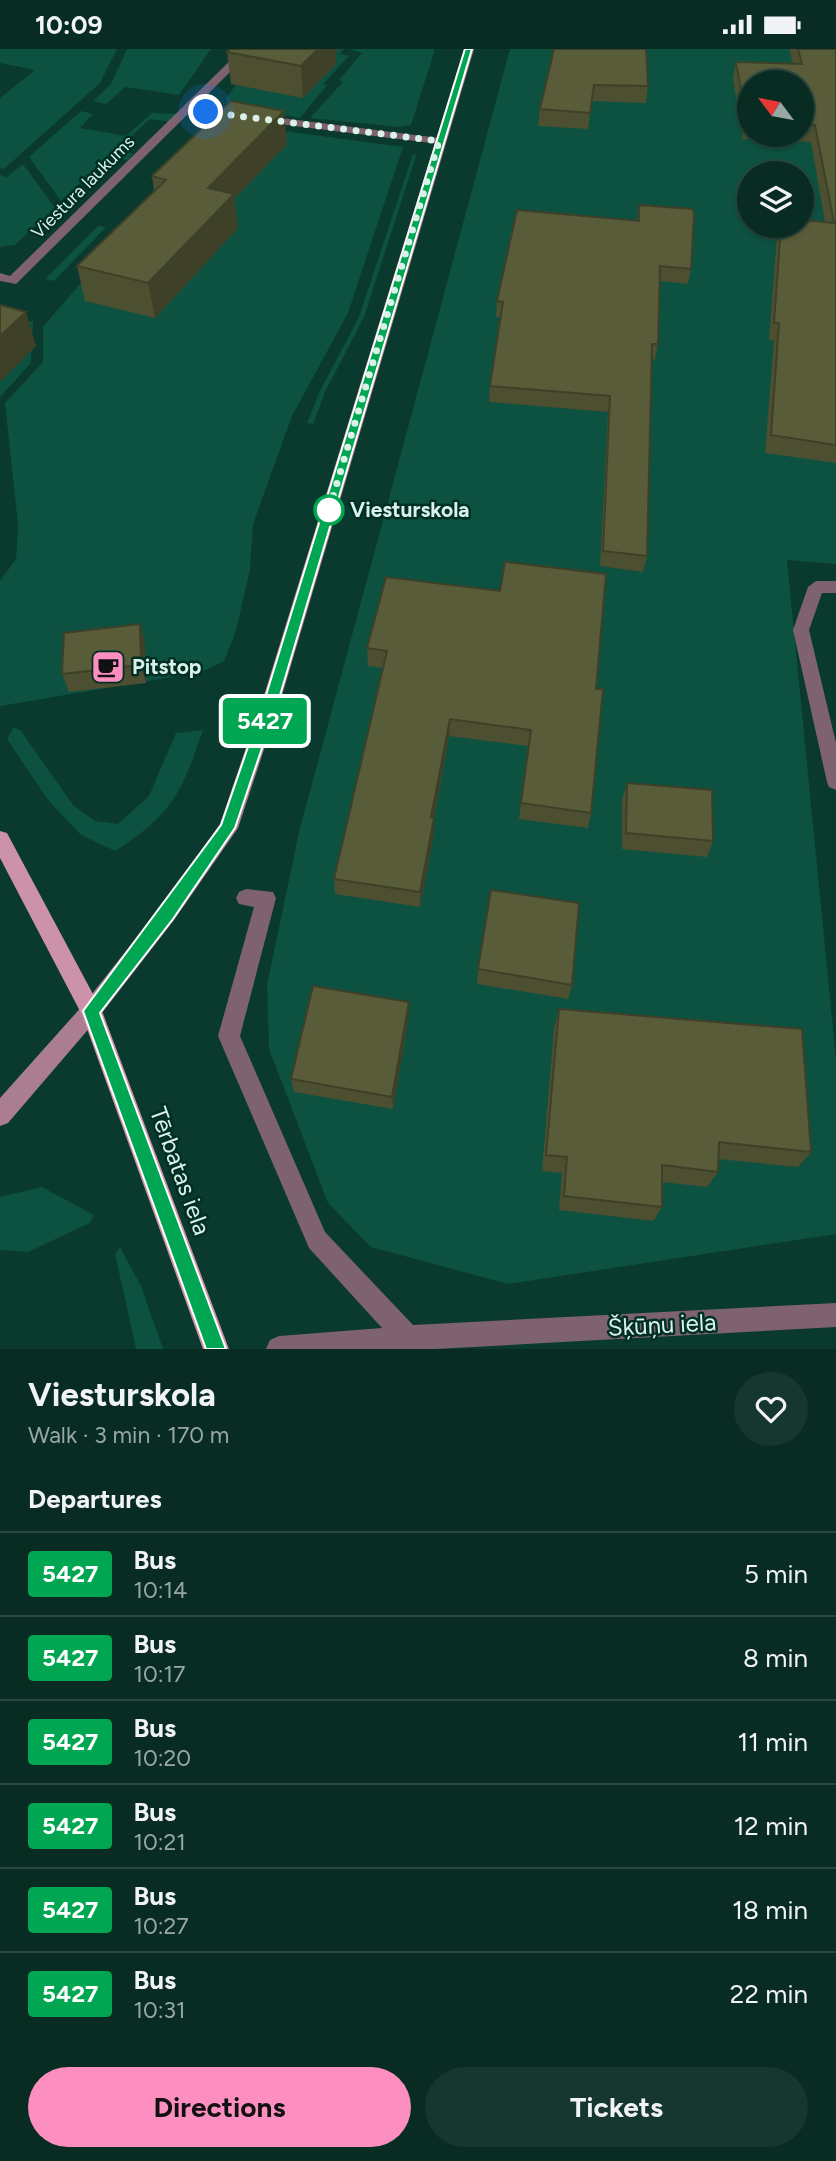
<!DOCTYPE html>
<meta charset="utf-8">
<style>
:root{--surface:#082b22;--page:#16372f;--text:#f1f3f6;--muted:#98a7a5;--line:#294740;--accent:#fd8ec0}
body{margin:0;font-family:Figtree,sans-serif;background:var(--page);color:var(--text);height:100vh;display:flex;flex-direction:column;font-size:26px;white-space:nowrap}
*{box-sizing:border-box;margin:0}
p{font-size:23px;color:var(--muted)}
.icon{flex:none;width:38px;height:38px;fill:none;stroke:currentColor;stroke-width:2;stroke-linecap:round;stroke-linejoin:round}
.map{position:relative;height:1300px;overflow:hidden}
.sheet{display:flex;flex-direction:column;background:var(--surface);flex:1}
.sheet>*{flex:none}
.badge{padding:0 14px;border-radius:5px;font-size:24px;line-height:46px}
.needle{width:46px;rotate:302deg}
.fabs{position:absolute;left:737px;top:21px;display:grid;gap:14px}
.fabs a{display:grid;place-items:center;width:77px;height:77px;border-radius:50%;background:var(--surface);box-shadow:0 2px 5px #0004,0 0 0 2px var(--line);font-size:35px}
.you{position:absolute;width:35px;height:35px;margin:-18px;border:5px solid #fff;border-radius:50%;background:#1a73e8;box-shadow:0 0 0 10px #1a73e833}
.map>.badge{position:absolute;translate:-50% -50%;box-shadow:0 0 0 4px #fff}
h2{padding:0 28px;font-size:26px;line-height:63px}
.round{display:grid;place-items:center;flex:none;width:74px;height:74px;border-radius:37px;background:var(--page)}
.overview{display:flex;align-items:center;justify-content:space-between;height:119px;padding:0 28px}
h1{font-size:33px;font-weight:700;line-height:52px}
.cta{display:flex;gap:14px;margin-top:auto;padding:14px 28px}
.cta a{flex:1;height:80px;border-radius:42px;background:var(--accent);color:#111;font-size:28px;font-weight:700;line-height:80px;text-align:center}
.cta a+a{background:var(--page);color:var(--text)}
ul{padding:0;list-style:none}
li{display:flex;align-items:center;gap:21px;height:84px;padding:0 28px;border-top:2px solid var(--line)}
li div{flex:1}
li b{display:block;font-size:26px}
li em{font-style:normal}
li .badge{min-width:77px;font-weight:700;text-align:center}
.status{display:flex;justify-content:space-between;align-items:center;height:49px;padding:0 35px;background:var(--surface);direction:ltr}
.status svg{height:19px;fill:currentColor}
.map>svg:first-child{display:block}
.green{fill:#0d5141;fill-rule:evenodd}
.lines{fill:none;stroke-linecap:round;stroke-linejoin:round}
.minor{fill:#7e626d;fill-rule:evenodd}
.secondary{fill:#aa7d90;fill-rule:evenodd}
.primary{fill:#cb92aa;fill-rule:evenodd}
.wall{fill:#4d4f31;fill-rule:evenodd}
.shaded-wall{fill:#3e4028}
.building{fill:#595c39;stroke:#3e4028;stroke-width:2}
.line{fill:#00a651;stroke:#fff;stroke-width:2}
.walk{stroke:#daf1e9;stroke-width:7;stroke-dasharray:0 12.6}
.stop-dot{fill:#fff;stroke:#00a651;stroke-width:3.5}
.labels{text-anchor:middle;stroke-width:5;stroke-linejoin:round;paint-order:stroke}
.far-street-label{font-size:18px;fill:#daf1e9;stroke:#002f24}
.stop-label{font-size:21px;font-weight:bold;fill:#daf1e9;stroke:#002f24;text-anchor:start}
.poi-label{font-size:21px;font-weight:bold;fill:#daf1e9;stroke:#002f24;text-anchor:start}
.near-street-label{font-size:24px;fill:#daf1e9;stroke:#002f24}
</style>
<div class="status"><b>10:09</b><svg viewBox="0 0 49 12"><path d="M0 12V9h3v3zM5 12V6h3v6zM10 12V3h3v9zM15 12V0h3v12zM26 1h20v11H26zM47 4h2v5h-2z"/></svg></div>
<div class="map">
<svg width="836" height="1300" viewBox="0 0 836 1300">
<rect width="100%" height="100%" fill="#0a392d"/>
<!-- green -->
<g class="green">
<path d="M 0,0 L 117,0 L 100,34 L 4,120 L 0,119 L 0,49 L 35,21 L 0,14 Z"/>
<path d="M 127,0 L 211,0 L 179,46 L 125,38 L 106,55 L 93,52 L 111,35 Z"/>
<path d="M 263,0 L 344,0 L 340,5 L 349,7 L 323,35 L 327,36 L 300,69 L 229,57 L 226,49 Z"/>
<path d="M 350,0 L 435,0 L 411,76 L 399,78 L 310,69 L 343,33 L 339,31 L 362,4 Z"/>
<path d="M 510,0 L 836,0 L 836,515 L 787,511 L 836,1010 L 836,1185 L 508,1235 L 371,1198 L 328,1154 L 269,1000 L 267,936 L 299,783 ZM 749,33 L 802,33 L 802,86 L 749,86 ZM 749,124 L 802,124 L 802,177 L 749,177 Z"/>
<path d="M 81,62 L 93,65 L 80,79 L 126,87 L 152,64 L 176,65 L 170,73 L 150,70 L 118,100 L 133,105 L 128,111 L 109,107 L 61,152 L 29,108 Z"/>
<path d="M 255,78 L 403,98 L 348,264 L 292,367 L 253,475 L 250,520 L 236,582 L 224,612 L 202,623 L 0,657 L 0,532 L 16,510 L 18,475 L 5,354 L 43,313 L 43,278 L 121,187 Z"/>
<path d="M 413,105 L 416,107 L 364,268 L 325,343 L 313,375 L 307,374 L 320,342 L 359,268 Z"/>
<path d="M 23,115 L 55,159 L 15,196 L 0,198 L 0,126 L 7,128 Z"/>
<path d="M 98,177 L 106,178 L 54,232 L 45,230 Z"/>
<path d="M 33,272 L 31,314 L 0,348 L 0,333 L 28,305 L 22,273 Z"/>
<path d="M 14,678 L 21,682 L 73,756 L 95,772 L 118,775 L 149,747 L 176,684 L 203,681 C 182,743 172,766 115,802 L 81,786 L 48,751 L 7,690 Z"/>
<path d="M 42,1138 L 94,1166 L 90,1174 L 28,1203 L 0,1201 L 0,1148 Z"/>
<path d="M 120,1198 L 141,1237 L 163,1300 L 136,1300 L 115,1205 Z"/>
</g>
<g class="lines">
<!-- minor -->
<g class="minor">
<path d="M 242,0 L 253,0 L 195,58 L 439,89 L 444,92 L 439,95 L 189,64 L 16,235 L 0,232 L 0,224 L 10,227 Z"/>
<path d="M 816,532 L 836,532 L 836,544 L 822,544 L 809,581 L 836,694 L 836,741 L 829,738 L 827,733 L 793,581 L 808,538 Z"/>
<path d="M 246,840 L 273,843 L 276,849 L 240,987 L 325,1183 L 413,1276 L 836,1254 L 836,1278 L 436,1300 L 266,1300 L 270,1291 L 279,1287 L 382,1279 L 309,1199 L 218,987 L 254,858 L 239,855 L 236,849 L 239,843 Z"/>
</g>
<!-- secondary -->
<path class="secondary" d="M 464,0 L 474,0 L 283,643 L 238,779 L 174,871 L 98,969 L 8,1074 L 0,1077 L 0,1049 L 84,955 L 160,859 L 220,775 L 265,643 Z"/>
<!-- primary -->
<path class="primary" d="M 0,782 L 7,784 L 102,962 L 229,1300 L 203,1300 L 82,966 L 0,809 Z"/>
</g>
<!-- wall -->
<g class="wall">
<path d="M 230,0 L 339,0 L 336,3 L 336,15 L 303,49 L 231,35 L 227,3 Z"/>
<path d="M 554,0 L 648,37 L 646,54 L 592,52 L 588,80 L 538,77 L 540,60 Z"/>
<path d="M 789,0 L 836,0 L 836,414 L 765,404 L 774,292 L 769,291 L 777,187 L 780,177 L 802,177 L 825,173 L 811,93 L 743,90 L 733,30 L 736,13 L 793,15 ZM 749,33 L 802,33 L 802,86 L 749,86 Z"/>
<path d="M 287,95 L 234,150 L 238,179 L 155,269 L 85,252 L 77,217 L 154,142 L 152,127 Z"/>
<path d="M 639,156 L 691,220 L 688,235 L 660,232 L 658,295 L 655,311 L 652,310 L 647,507 L 643,523 L 600,517 L 608,363 L 489,353 L 490,337 L 501,268 L 496,268 L 497,252 L 637,172 Z"/>
<path d="M 386,528 L 596,640 L 591,764 L 588,779 L 519,770 L 528,697 L 449,687 L 434,769 L 434,785 L 420,858 L 335,845 L 334,830 L 383,619 L 368,617 L 367,599 Z"/>
<path d="M 145,594 L 146,634 L 69,643 L 62,625 Z"/>
<path d="M 627,734 L 713,792 L 707,808 L 622,800 L 622,751 Z"/>
<path d="M 478,920 L 572,936 L 568,950 L 477,935 Z"/>
<path d="M 559,960 L 811,1103 L 798,1118 L 718,1110 L 718,1123 L 707,1138 L 662,1133 L 662,1158 L 653,1172 L 559,1161 L 562,1124 L 542,1122 L 554,979 Z"/>
<path d="M 409,967 L 393,1060 L 294,1043 L 291,1030 Z"/>
</g>
<!-- shaded-wall -->
<g class="shaded-wall">
<path d="M 318,0 L 339,0 L 336,3 L 336,15 L 303,49 L 301,17 Z"/>
<path d="M 284,62 L 287,95 L 234,150 L 238,179 L 155,269 L 148,234 L 208,139 Z"/>
<path d="M 26,263 L 36,297 L 0,333 L 0,287 Z"/>
<path d="M 140,575 L 145,594 L 146,634 L 141,616 Z"/>
<path d="M 450,670 L 449,687 L 431,784 L 431,768 Z"/>
<path d="M 434,769 L 434,785 L 420,858 L 420,843 Z"/>
<path d="M 409,953 L 409,967 L 393,1060 L 392,1048 Z"/>
</g>
<!-- building -->
<g class="building">
<path d="M 230,0 L 318,0 L 301,17 L 227,3 Z"/>
<path d="M 554,0 L 646,0 L 648,37 L 594,36 L 590,64 L 540,60 Z"/>
<path d="M 798,0 L 836,0 L 836,396 L 771,386 L 779,274 L 774,274 L 781,177 L 802,177 L 802,171 L 834,174 L 815,76 L 802,76 L 802,33 L 749,33 L 749,74 L 747,74 L 736,13 L 802,15 Z"/>
<path d="M 231,52 L 284,62 L 208,139 L 234,145 L 148,234 L 77,217 L 166,131 L 152,127 Z"/>
<path d="M 639,156 L 692,160 L 694,164 L 691,220 L 660,217 L 658,295 L 652,295 L 647,507 L 603,502 L 610,347 L 490,337 L 503,253 L 497,252 L 517,161 L 639,172 Z"/>
<path d="M 0,256 L 26,263 L 0,287 Z"/>
<path d="M 505,513 L 606,525 L 596,640 L 603,640 L 591,764 L 521,754 L 531,681 L 450,670 L 431,768 L 434,769 L 420,843 L 334,830 L 387,602 L 367,599 L 386,528 L 500,542 Z"/>
<path d="M 140,575 L 141,616 L 62,625 L 64,584 Z"/>
<path d="M 627,734 L 712,741 L 713,792 L 626,784 Z"/>
<path d="M 491,841 L 579,854 L 572,936 L 478,920 Z"/>
<path d="M 313,937 L 409,953 L 392,1048 L 291,1030 Z"/>
<path d="M 559,960 L 802,980 L 811,1103 L 719,1093 L 718,1123 L 662,1116 L 662,1158 L 564,1147 L 567,1108 L 546,1106 Z"/>
</g>
<!-- line -->
<path class="line" d="M 465,0 L 472,0 L 281,643 L 235,779 L 173,870 L 100,964 L 226,1300 L 206,1300 L 83,962 L 221,776 L 267,643 Z"/>
<g class="lines">
<!-- walk -->
<path class="walk" d="M 206,63 L 439,92 L 329,461"/>
</g>
<!-- icons -->
<defs>
<symbol id="cafe-square" viewBox="-11 -11 22 22"><rect x="-9" y="-9" width="18" height="18" rx="4" fill="#fd8ec0" stroke="#002f24"/><path d="M-5.5-4.5H6V0H3Q3 3.5 0 3.5H-2.5Q-5.5 3.5-5.5 0ZM3-3.2v2h1.7v-2ZM-6 4.5H4V6H-6Z" fill="#111"/></symbol>
</defs>
<g fill-rule="evenodd">
<use href="#cafe-square" x="89" y="599" width="38" height="38"/>
</g>
<!-- markers -->
<circle class="stop-dot" cx="329" cy="461" r="14"/>
<g class="labels">
<!-- far-street labels -->
<g class="far-street-label">
<text transform="translate(83 138) rotate(-45)" y="6">Viestura laukums</text>
</g>
<!-- stop labels -->
<g class="stop-label">
<text x="350" y="468">Viesturskola</text>
</g>
<!-- poi labels -->
<g class="poi-label">
<text x="132" y="625">Pitstop</text>
</g>
<!-- near-street labels -->
<g class="near-street-label">
<text transform="translate(180 1122) rotate(70)" y="8">Tērbatas iela</text>
<text transform="translate(662 1276) rotate(-3)" y="8">Šķūņu iela</text>
</g>
</g>
</svg>
<div class="fabs">
<a><svg class="needle" viewBox="-14 -14 28 28"><path d="M0-13l5 13h-10z" fill="#e53935"/><path d="M0 13l5-13h-10z" fill="#98a7a5"/></svg></a>
<a><svg class="icon" aria-label="layers" viewBox="0 0 24 24"><path d="M12 4l9 5-9 5-9-5zM3 14l9 5 9-5"/></svg></a>
</div>
<div class="you" style="left:206px;top:63px"></div>
<b class="badge" style="left:265px;top:672px;background:#00a651;color:#fff">5427</b>
</div>
<section class="sheet">
<div class="overview"><div><h1>Viesturskola</h1><p>Walk · 3 min · 170 m</p></div><a class="round"><svg class="icon" aria-label="heart" viewBox="0 0 24 24"><path d="M12 20l-8-8c-3-5 5-10 8-4 3-6 11-1 8 4z"/></svg></a></div>
<h2>Departures</h2>
<ul>
<li><span class="badge" style="background:#00a651;color:#fff">5427</span><div><b>Bus</b><p>10:14</p></div><em>5 min</em></li>
<li><span class="badge" style="background:#00a651;color:#fff">5427</span><div><b>Bus</b><p>10:17</p></div><em>8 min</em></li>
<li><span class="badge" style="background:#00a651;color:#fff">5427</span><div><b>Bus</b><p>10:20</p></div><em>11 min</em></li>
<li><span class="badge" style="background:#00a651;color:#fff">5427</span><div><b>Bus</b><p>10:21</p></div><em>12 min</em></li>
<li><span class="badge" style="background:#00a651;color:#fff">5427</span><div><b>Bus</b><p>10:27</p></div><em>18 min</em></li>
<li><span class="badge" style="background:#00a651;color:#fff">5427</span><div><b>Bus</b><p>10:31</p></div><em>22 min</em></li>
</ul>
<div class="cta"><a>Directions</a><a>Tickets</a></div>
</section>
